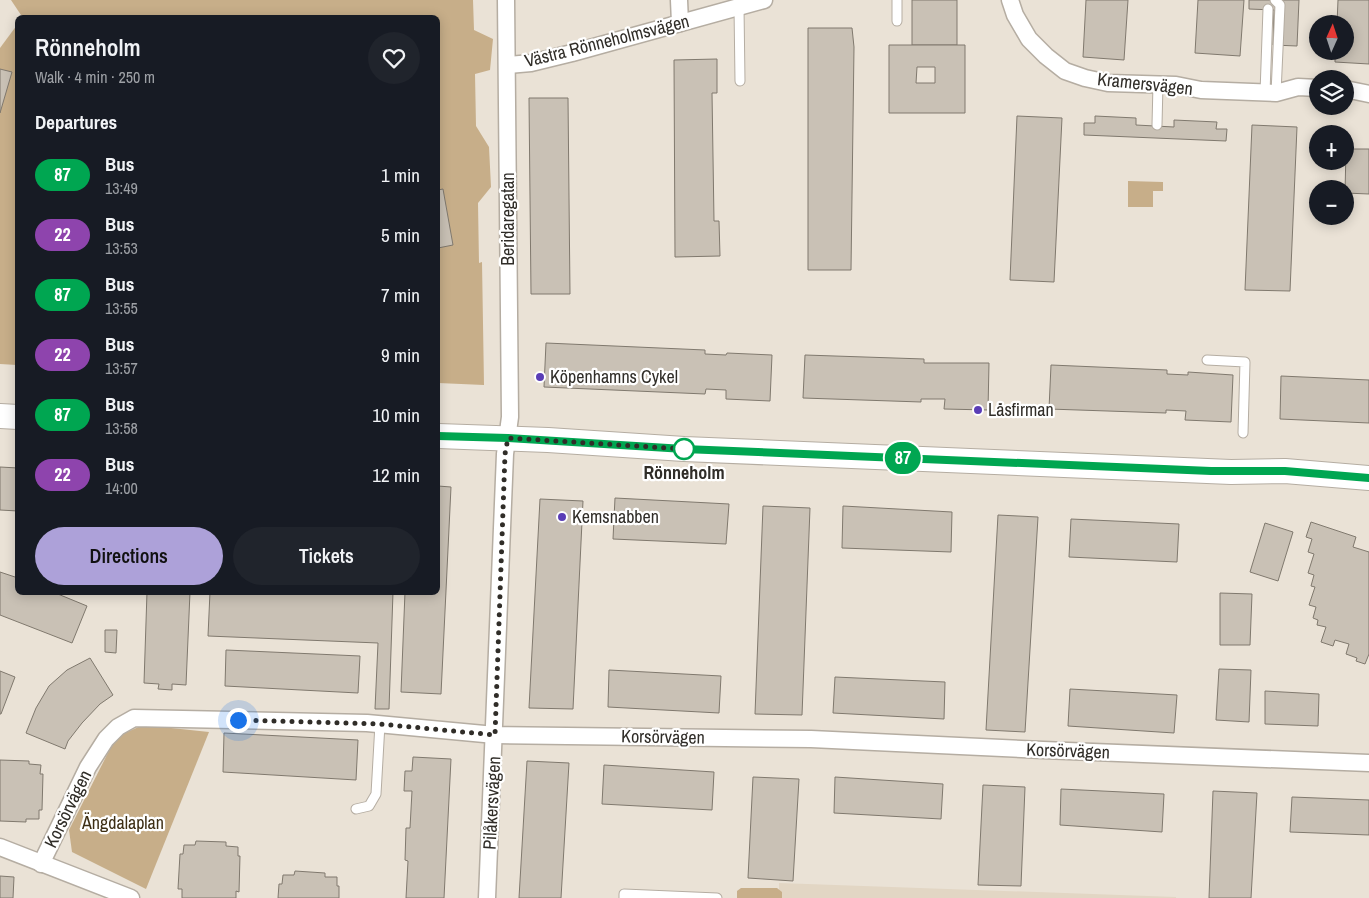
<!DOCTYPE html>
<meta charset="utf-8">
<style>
:root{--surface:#171b24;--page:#20242c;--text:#f1f3f6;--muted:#9ea1a6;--accent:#ada1d9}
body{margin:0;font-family:"Archivo Narrow",sans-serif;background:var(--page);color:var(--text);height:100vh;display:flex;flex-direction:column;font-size:19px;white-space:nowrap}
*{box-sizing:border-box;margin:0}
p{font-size:16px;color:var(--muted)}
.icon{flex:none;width:28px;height:28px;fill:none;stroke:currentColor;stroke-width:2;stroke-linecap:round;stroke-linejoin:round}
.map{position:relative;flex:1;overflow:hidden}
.details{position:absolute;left:15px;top:15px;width:425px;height:580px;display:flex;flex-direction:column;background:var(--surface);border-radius:8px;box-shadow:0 2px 12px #0003}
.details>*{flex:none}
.badge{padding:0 10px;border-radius:16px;font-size:18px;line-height:32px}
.needle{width:32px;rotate:3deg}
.fabs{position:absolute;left:1309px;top:15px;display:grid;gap:10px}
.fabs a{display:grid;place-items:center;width:45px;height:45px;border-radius:50%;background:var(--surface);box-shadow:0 2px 12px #0003;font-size:25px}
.you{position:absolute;width:25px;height:25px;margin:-12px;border:4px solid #fff;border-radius:50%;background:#1a73e8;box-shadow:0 0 0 8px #1a73e833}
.map>.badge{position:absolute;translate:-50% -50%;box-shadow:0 0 0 2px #fff}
h2{padding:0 20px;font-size:19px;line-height:45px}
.round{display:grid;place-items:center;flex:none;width:52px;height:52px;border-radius:26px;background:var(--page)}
.overview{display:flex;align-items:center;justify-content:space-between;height:85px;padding:0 20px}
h1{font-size:24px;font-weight:600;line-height:38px}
.action{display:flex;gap:10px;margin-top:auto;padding:10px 20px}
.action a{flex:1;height:58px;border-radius:30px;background:var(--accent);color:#111;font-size:20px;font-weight:600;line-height:58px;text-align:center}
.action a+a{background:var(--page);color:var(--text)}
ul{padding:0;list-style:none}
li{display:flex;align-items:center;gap:15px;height:60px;padding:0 20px}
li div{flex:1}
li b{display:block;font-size:19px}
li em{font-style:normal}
li .badge{min-width:55px;font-weight:700;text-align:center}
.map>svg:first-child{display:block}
.built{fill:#e2d6c4}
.green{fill:#c7ae89}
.building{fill:#c9c1b5;stroke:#80796e;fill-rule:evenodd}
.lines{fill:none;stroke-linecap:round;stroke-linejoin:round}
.lane-casing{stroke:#b5ada2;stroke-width:11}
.street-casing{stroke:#b5ada2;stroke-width:19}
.secondary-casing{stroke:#b5ada2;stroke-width:26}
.lane{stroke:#fff;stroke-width:9}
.street{stroke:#fff;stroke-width:16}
.secondary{stroke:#fff;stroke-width:24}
.line-casing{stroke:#fff;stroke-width:11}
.line{stroke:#00a651;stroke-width:8}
.walk{stroke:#302d28;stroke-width:5;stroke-dasharray:0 9}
.poi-dot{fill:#5a3db6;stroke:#fff;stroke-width:2}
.stop-dot{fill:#fff;stroke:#00a651;stroke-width:2.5}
.labels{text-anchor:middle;stroke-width:4.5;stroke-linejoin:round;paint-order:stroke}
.street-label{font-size:18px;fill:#302d28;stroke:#fff}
.poi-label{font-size:18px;fill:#302d28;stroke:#fff;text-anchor:start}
.stop-label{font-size:18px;font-weight:bold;fill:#302d28;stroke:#fff}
.park-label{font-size:18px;fill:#3d2e14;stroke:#fff}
</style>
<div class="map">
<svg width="1369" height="898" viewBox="0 0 1369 898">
<rect width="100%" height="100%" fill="#eae2d6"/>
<!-- built -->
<path class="built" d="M 779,883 L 1176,897 L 1176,898 L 779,898 Z"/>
<!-- green -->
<g class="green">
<path d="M 11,0 L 473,0 L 474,30 L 493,39 L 490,70 L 475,74 L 476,126 L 489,147 L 491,187 L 478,203 L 479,263 L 482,262 L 484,385 L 438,383 L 438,18 L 23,18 Z"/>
<path d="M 17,25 L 17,365 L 0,364 L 0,48 Z"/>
<path d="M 1128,181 L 1163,182 L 1163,191 L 1153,191 L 1153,207 L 1128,207 Z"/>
<path d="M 143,725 L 209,732 L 146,889 L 72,852 L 69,830 L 116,737 Z"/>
<path d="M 741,888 L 777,888 L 782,892 L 782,898 L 737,898 L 737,891 Z"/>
</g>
<!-- building -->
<g class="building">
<rect x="912" y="0" width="45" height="45"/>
<path d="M 1086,0 L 1128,0 L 1124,60 L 1083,57 Z"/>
<path d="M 1244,0 L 1240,56 L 1195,53 L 1198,0 Z"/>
<path d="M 1249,0 L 1299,0 L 1297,46 L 1273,45 L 1274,10 L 1249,9 Z"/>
<path d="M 1338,0 L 1369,0 L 1369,64 L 1335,62 L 1335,51 L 1345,51 L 1345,24 L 1337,24 Z"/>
<path d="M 808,28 L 852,28 L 854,47 L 851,270 L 808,270 Z"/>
<path d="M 889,45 L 965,45 L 965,113 L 889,113 ZM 917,67 L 935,67 L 935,83 L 916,83 Z"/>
<path d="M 717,59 L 717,93 L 712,93 L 714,221 L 719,221 L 720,256 L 675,257 L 674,60 Z"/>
<path d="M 0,69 L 12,72 L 0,113 Z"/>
<path d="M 529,98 L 568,98 L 570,294 L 531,294 Z"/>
<path d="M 1017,116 L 1062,118 L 1054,282 L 1010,280 Z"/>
<path d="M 1095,116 L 1136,118 L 1136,125 L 1174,127 L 1174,120 L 1217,122 L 1216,129 L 1227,129 L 1226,141 L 1084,135 L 1084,123 L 1095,123 Z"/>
<path d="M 1252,125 L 1297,127 L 1290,291 L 1245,290 Z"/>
<path d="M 1346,149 L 1369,149 L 1369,194 L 1345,193 Z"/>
<path d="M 443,189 L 453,245 L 438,248 L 438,190 Z"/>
<path d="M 546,343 L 705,350 L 705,354 L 726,355 L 727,353 L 772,355 L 770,401 L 726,399 L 726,390 L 706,389 L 705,394 L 544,387 Z"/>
<path d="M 805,355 L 924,359 L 924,363 L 989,363 L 988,410 L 944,409 L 945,399 L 921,399 L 921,402 L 803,398 Z"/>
<path d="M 1051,365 L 1167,370 L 1167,374 L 1188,375 L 1188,372 L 1233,375 L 1231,422 L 1185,420 L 1186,411 L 1166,410 L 1166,413 L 1049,409 Z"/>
<path d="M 1281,376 L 1369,380 L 1369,423 L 1280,419 Z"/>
<path d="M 0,467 L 18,468 L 18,511 L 0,510 Z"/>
<path d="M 438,486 L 451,487 L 441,694 L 401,692 L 405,592 L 438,592 Z"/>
<path d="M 615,498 L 729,504 L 726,544 L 613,539 Z"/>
<path d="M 540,499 L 583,501 L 573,709 L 529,708 Z"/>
<path d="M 763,506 L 810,508 L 802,715 L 755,714 Z"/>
<path d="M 843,506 L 952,512 L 951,552 L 842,548 Z"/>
<path d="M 998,515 L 1038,517 L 1025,732 L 986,730 Z"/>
<path d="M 1071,519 L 1179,524 L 1177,562 L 1069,557 Z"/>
<path d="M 1311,522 L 1356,537 L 1353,547 L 1369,552 L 1369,654 L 1365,664 L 1356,661 L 1357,658 L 1346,654 L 1349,644 L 1335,640 L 1333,646 L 1321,642 L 1326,627 L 1317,625 L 1318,620 L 1313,618 L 1316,607 L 1309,605 L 1315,587 L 1311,586 L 1314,575 L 1308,573 L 1314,554 L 1308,552 L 1312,539 L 1306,537 Z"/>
<path d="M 1265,523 L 1293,532 L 1278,581 L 1250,572 Z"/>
<path d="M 0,572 L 18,578 L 18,592 L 53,592 L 87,606 L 72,643 L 0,615 Z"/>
<path d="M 147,592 L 190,592 L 186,685 L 172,684 L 172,690 L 158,689 L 159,684 L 144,683 Z"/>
<path d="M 210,592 L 393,592 L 389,709 L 375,709 L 378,643 L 208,636 Z"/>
<path d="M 1220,593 L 1252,594 L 1250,645 L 1220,645 Z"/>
<path d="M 105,630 L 117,630 L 116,653 L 105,652 Z"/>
<path d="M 226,650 L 360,656 L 358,693 L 225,686 Z"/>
<path d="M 90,658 L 113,695 L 100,704 L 82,723 L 68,741 L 65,749 L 26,733 L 36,708 L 49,686 L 67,670 Z"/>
<path d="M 1219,669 L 1251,670 L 1249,722 L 1216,720 Z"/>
<path d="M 609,670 L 721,676 L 719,713 L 608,707 Z"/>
<path d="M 0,671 L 15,677 L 1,714 L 0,714 Z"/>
<path d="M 835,677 L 945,682 L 944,719 L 833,713 Z"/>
<path d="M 1070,689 L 1177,695 L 1174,733 L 1068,726 Z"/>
<path d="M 1265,691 L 1319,694 L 1318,726 L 1265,724 Z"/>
<path d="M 224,733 L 358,740 L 356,780 L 223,772 Z"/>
<path d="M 413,757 L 451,759 L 444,898 L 406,898 L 408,861 L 405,860 L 406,828 L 410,828 L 412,791 L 404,791 L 405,771 L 412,771 Z"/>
<path d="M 0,760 L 29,761 L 29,764 L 41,765 L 40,774 L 43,774 L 42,810 L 39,810 L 39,819 L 26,819 L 26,822 L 0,821 Z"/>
<path d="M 527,761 L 569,763 L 561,898 L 519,898 Z"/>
<path d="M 604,765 L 714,772 L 712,810 L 602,804 Z"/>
<path d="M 753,777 L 799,779 L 793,881 L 748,878 Z"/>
<path d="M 835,777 L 943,784 L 941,819 L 834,813 Z"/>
<path d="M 983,785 L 1025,787 L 1021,886 L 978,885 Z"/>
<path d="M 1061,789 L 1164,794 L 1162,832 L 1060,825 Z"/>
<path d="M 1213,791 L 1257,793 L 1251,898 L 1209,898 Z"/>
<path d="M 1292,797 L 1369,800 L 1369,835 L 1290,832 Z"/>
<path d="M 196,841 L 226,842 L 226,846 L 238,847 L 238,856 L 240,856 L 239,892 L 236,891 L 236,898 L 182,898 L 182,889 L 178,889 L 180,854 L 183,854 L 184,845 L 195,845 Z"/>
<path d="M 295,871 L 325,873 L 325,877 L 337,877 L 337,886 L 339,886 L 339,898 L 278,898 L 279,884 L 282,884 L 283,875 L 294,875 Z"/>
<path d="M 0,876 L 14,877 L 13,898 L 0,898 Z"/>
</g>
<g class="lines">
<defs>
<g id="lane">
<path d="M 897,0 L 897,21"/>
<path d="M 1275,0 L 1280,5 L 1276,93"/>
<path d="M 739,7 L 740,81"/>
<path d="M 1265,93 L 1268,9"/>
<path d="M 1157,125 L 1158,84"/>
<path d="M 1207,360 L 1245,362 L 1243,433"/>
<path d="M 356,809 L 369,806 L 376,794 L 380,724"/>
<path d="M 624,898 L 624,894 L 717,898"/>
</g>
<g id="street">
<path d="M 679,0 L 680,23"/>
<path d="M 1010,0 L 1015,15 L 1029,39 L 1046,56 L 1065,71 L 1085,78 L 1108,83 L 1176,85 L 1201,90 L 1276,93 L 1298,87 L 1318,88"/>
<path d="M 508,65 L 531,63 L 572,53 L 764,0"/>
<path d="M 1345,89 L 1369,94"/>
<path d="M 0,847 L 131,898"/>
<path d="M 41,864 L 88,767 L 106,739 L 118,727 L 134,718 L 367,723 L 495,735 L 811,739 L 1043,750 L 1369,763"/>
<path d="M 487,898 L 505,454 L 510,417 L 506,0"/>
</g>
<g id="secondary">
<path d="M 0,416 L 18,417"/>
<path d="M 438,436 L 548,440 L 684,449 L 1231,472 L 1285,471 L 1369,478"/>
</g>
</defs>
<!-- lane casing -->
<use href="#lane" class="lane-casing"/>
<!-- street casing -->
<use href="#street" class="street-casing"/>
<!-- secondary casing -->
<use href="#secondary" class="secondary-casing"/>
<!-- lane -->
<use href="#lane" class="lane"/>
<!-- street -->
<use href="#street" class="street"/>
<!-- secondary -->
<use href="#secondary" class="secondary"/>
</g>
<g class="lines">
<defs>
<path id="line" d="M 438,436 L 508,438 L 684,449 L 1211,471 L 1285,471 L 1369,478"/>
</defs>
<!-- line casing -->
<use href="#line" class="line-casing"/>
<!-- line -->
<use href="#line" class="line"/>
<!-- walk -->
<path class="walk" d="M 238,720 L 380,724 L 495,735 L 505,454 L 508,438 L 684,449"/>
</g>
<!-- markers -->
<g class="poi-dot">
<circle cx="540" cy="377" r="5"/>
<circle cx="978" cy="410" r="5"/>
<circle cx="562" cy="517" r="5"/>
</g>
<circle class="stop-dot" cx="684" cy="449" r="10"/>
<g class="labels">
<!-- street labels -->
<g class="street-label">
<text transform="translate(607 41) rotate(-14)" y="6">Västra Rönneholmsvägen</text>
<text transform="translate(1145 84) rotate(6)" y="6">Kramersvägen</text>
<text transform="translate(508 219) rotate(-90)" y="6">Beridaregatan</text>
<text transform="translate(663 737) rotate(1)" y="6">Korsörvägen</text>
<text transform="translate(1068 751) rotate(2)" y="6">Korsörvägen</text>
<text transform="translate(492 803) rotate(-87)" y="6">Pilåkersvägen</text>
<text transform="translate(68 809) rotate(-64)" y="6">Korsörvägen</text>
</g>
<!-- poi labels -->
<g class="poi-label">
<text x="550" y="383">Köpenhamns Cykel</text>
<text x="988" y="416">Låsfirman</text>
<text x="572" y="523">Kemsnabben</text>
</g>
<!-- stop labels -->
<g class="stop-label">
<text x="684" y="479">Rönneholm</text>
</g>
<!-- park labels -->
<g class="park-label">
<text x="123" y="829">Ängdalaplan</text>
</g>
</g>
</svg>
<div class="fabs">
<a><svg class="needle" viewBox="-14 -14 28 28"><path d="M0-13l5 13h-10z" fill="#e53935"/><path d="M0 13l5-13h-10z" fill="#9ea1a6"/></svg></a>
<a><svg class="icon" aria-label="layers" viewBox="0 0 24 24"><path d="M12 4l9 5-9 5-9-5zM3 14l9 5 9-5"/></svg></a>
<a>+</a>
<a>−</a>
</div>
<div class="you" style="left:238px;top:720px"></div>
<b class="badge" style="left:903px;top:458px;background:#00a651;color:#fff">87</b>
<section class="details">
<div class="overview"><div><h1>Rönneholm</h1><p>Walk · 4 min · 250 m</p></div><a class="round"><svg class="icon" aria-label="heart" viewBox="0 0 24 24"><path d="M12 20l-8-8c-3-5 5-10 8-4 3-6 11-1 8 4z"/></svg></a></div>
<h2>Departures</h2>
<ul>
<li><span class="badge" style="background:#00a651;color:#fff">87</span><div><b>Bus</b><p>13:49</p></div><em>1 min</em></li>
<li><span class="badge" style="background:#8e44ad;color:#fff">22</span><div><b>Bus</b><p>13:53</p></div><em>5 min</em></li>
<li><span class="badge" style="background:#00a651;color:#fff">87</span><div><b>Bus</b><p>13:55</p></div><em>7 min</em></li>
<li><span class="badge" style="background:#8e44ad;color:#fff">22</span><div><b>Bus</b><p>13:57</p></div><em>9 min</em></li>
<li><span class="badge" style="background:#00a651;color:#fff">87</span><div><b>Bus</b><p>13:58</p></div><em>10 min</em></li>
<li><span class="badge" style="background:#8e44ad;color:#fff">22</span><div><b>Bus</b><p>14:00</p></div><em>12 min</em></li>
</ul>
<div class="action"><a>Directions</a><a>Tickets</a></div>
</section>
</div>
